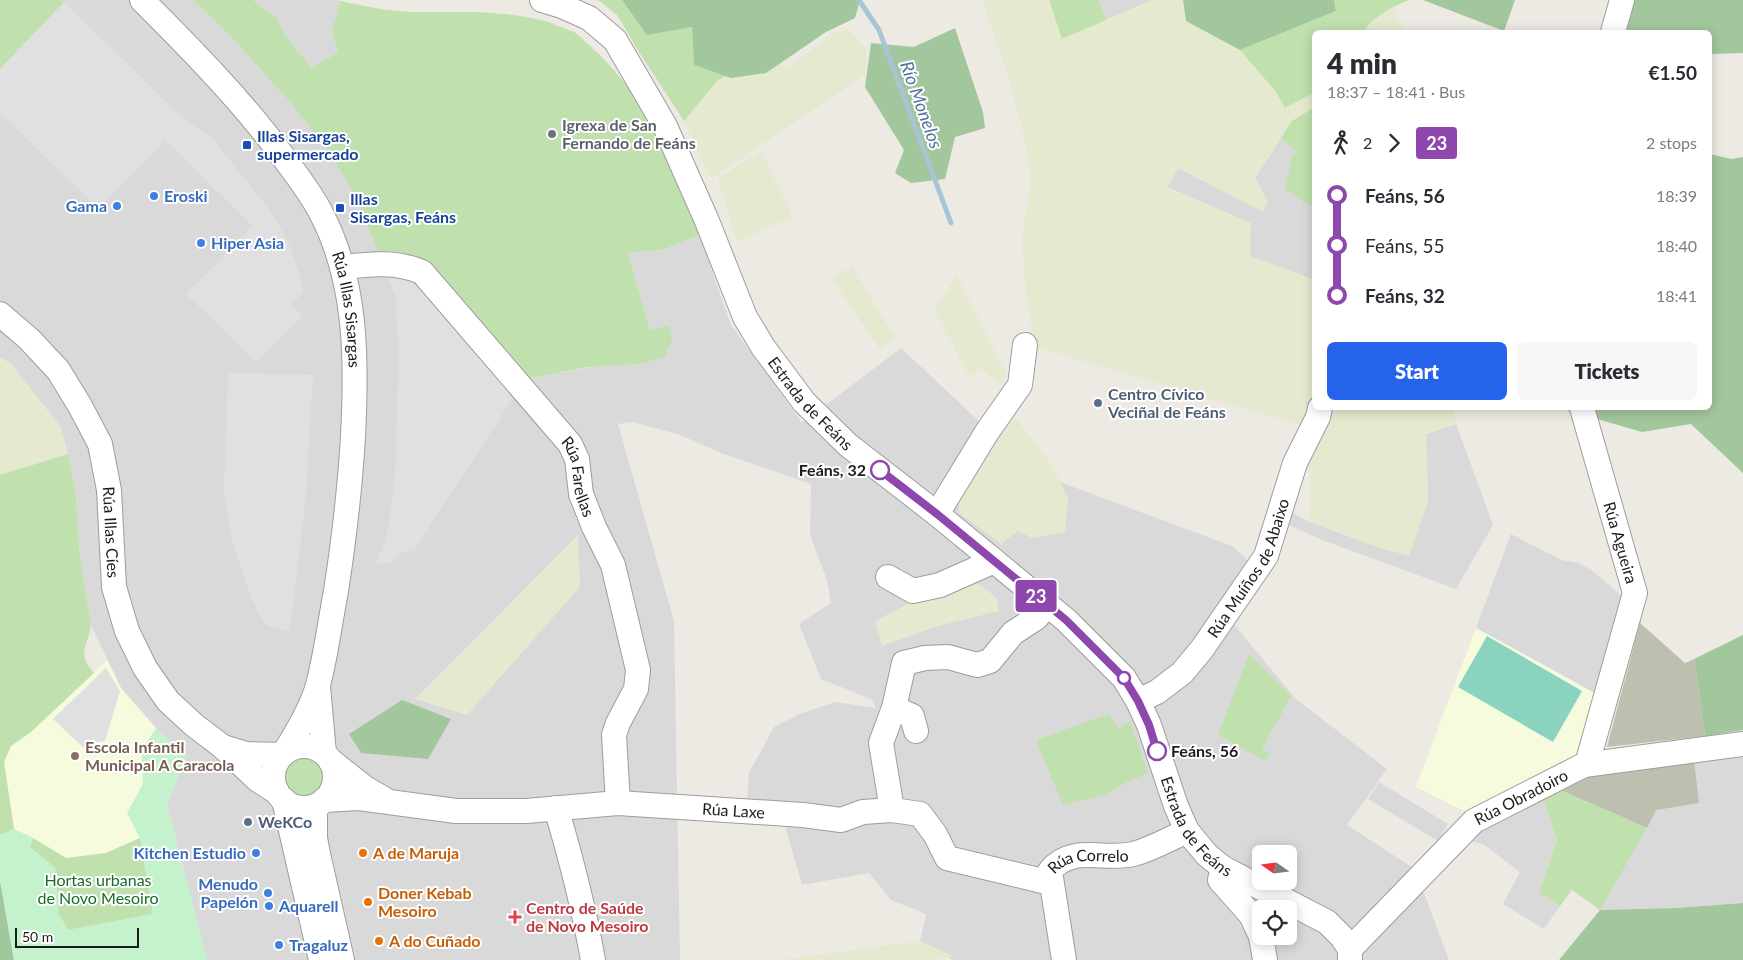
<!DOCTYPE html>
<meta charset="utf-8">
<style>
:root{--surface:#fff;--page:#f7f7f7;--text:#2b2b33;--muted:#7c7c81;--accent:#2563eb}
body{margin:0;font-family:Lato,sans-serif;background:var(--page);color:var(--text);height:100vh;display:flex;flex-direction:column;font-size:19px;white-space:nowrap}
*{box-sizing:border-box;margin:0}
p{font-size:16px;color:var(--muted)}
.icon{flex:none;width:28px;height:28px;fill:none;stroke:currentColor;stroke-width:2;stroke-linecap:round;stroke-linejoin:round}
.map{position:relative;flex:1;overflow:hidden}
.sheet{position:absolute;left:1312px;top:30px;width:400px;height:380px;display:flex;flex-direction:column;background:var(--surface);border-radius:8px;box-shadow:0 2px 12px #0003}
.sheet>*{flex:none}
.badge{padding:0 10px;border-radius:4px;font-size:18px;line-height:32px}
.needle{width:32px;rotate:284deg}
.fabs{position:absolute;left:1252px;top:845px;display:grid;gap:10px}
.fabs a{display:grid;place-items:center;width:45px;height:45px;border-radius:8px;background:var(--surface);box-shadow:0 2px 12px #0003;font-size:25px}
.scale{position:absolute;left:15px;bottom:12px;width:124px;box-sizing:border-box;padding-left:5px;border:2px solid #1c1c1c;border-top:0;font-size:14px;line-height:18px;white-space:nowrap;color:#1c1c1c;-webkit-text-stroke:4px #fff;paint-order:stroke}
.map>.badge{position:absolute;translate:-50% -50%;box-shadow:0 0 0 2px #fff}
.legs{display:flex;align-items:center;gap:8px;height:55px;padding:0 15px;font-size:16px}
.legs p{margin-inline-start:auto}
.overview{display:flex;align-items:center;justify-content:space-between;height:85px;padding:0 15px}
h1{font-size:28px;font-weight:800;line-height:38px}
.primary-button{display:flex;gap:10px;margin-top:auto;padding:10px 15px}
.primary-button a{flex:1;height:58px;border-radius:8px;background:var(--accent);color:#fff;font-size:20px;font-weight:800;line-height:58px;text-align:center}
.primary-button a+a{background:var(--page);color:var(--text)}
ul{padding:0 15px;list-style:none}
li{display:flex;align-items:center;gap:18px;height:50px;font-size:19px}
li i{display:grid;place-items:center;width:8px;height:100%;margin:0 6px;background:currentColor}
li i::after{content:'';width:12px;height:12px;margin:-6px;border:4px solid;border-radius:50%;background:var(--surface)}
li p{margin-inline-start:auto}
li:first-child i{background:linear-gradient(#0000 50%,currentColor 0)}
li:last-child i{background:linear-gradient(currentColor 50%,#0000 0)}
.map>svg:first-child{display:block}
.residential{fill:#dad9d9;fill-rule:evenodd}
.education{fill:#f7fbdd}
.construction{fill:#bdbfaf}
.farmland{fill:#e4e9cf}
.grass{fill:#c0e1ad}
.forest{fill:#a3c79c}
.park{fill:#c3f2cc}
.pitch{fill:#89d3bf}
.parking{fill:#e0e0e0}
.lines{fill:none;stroke-linecap:round;stroke-linejoin:round}
.stream{stroke:#a7c5d5;stroke-width:5}
.minor-casing{stroke:#9d9d9d;stroke-width:26}
.minor{stroke:#fff;stroke-width:24}
.line-1-casing{stroke:#fff;stroke-width:11}
.line-1{stroke:#8e47ad;stroke-width:8}
.worship-dot{fill:#6b7280;stroke:#fff;stroke-width:2}
.transit-dot{fill:#1a4fb4;stroke:#fff;stroke-width:2}
.shop-dot{fill:#3f7fe0;stroke:#fff;stroke-width:2}
.service-dot{fill:#5c6f8a;stroke:#fff;stroke-width:2}
.stop-1-dot{fill:#fff;stroke:#8e47ad;stroke-width:2.5}
.education-dot{fill:#8d6e63;stroke:#fff;stroke-width:2}
.food-dot{fill:#e8710a;stroke:#fff;stroke-width:2}
.health-dot{fill:#e0444e;stroke:#fff;stroke-width:2}
.labels{text-anchor:middle;stroke-width:4;stroke-linejoin:round;paint-order:stroke}
.worship-label{font-size:16px;font-weight:bold;fill:#5b616d;stroke:#fff;text-anchor:start}
.transit-label{font-size:16px;font-weight:bold;fill:#164399;stroke:#fff;text-anchor:start}
.shop-label{font-size:16px;font-weight:bold;fill:#366cbe;stroke:#fff;text-anchor:start}
.street-label{font-size:16px;fill:#1c1c1c;stroke:#fff}
.service-label{font-size:16px;font-weight:bold;fill:#4e5e75;stroke:#fff;text-anchor:start}
.stop-label{font-size:16px;font-weight:bold;fill:#1c1c1c;stroke:#fff;text-anchor:end}
.education-label{font-size:16px;font-weight:bold;fill:#785e54;stroke:#fff;text-anchor:start}
.food-label{font-size:16px;font-weight:bold;fill:#c56008;stroke:#fff;text-anchor:start}
.park-label{font-size:16px;fill:#176c28;stroke:#fff}
.health-label{font-size:16px;font-weight:bold;fill:#be3a42;stroke:#fff;text-anchor:start}
.water-label{font-size:18px;font-style:italic;fill:#54719f;stroke:#fff}
</style>
<div class="map">
<svg width="1743" height="960" viewBox="0 0 1743 960">
<rect width="100%" height="100%" fill="#eceae2"/>
<!-- residential -->
<g class="residential">
<path d="M 60,0 L 193,0 L 232,38 L 290,102 L 328,151 L 357,198 L 381,260 L 410,261 L 524,380 L 596,366 L 669,325 L 650,330 L 628,253 L 662,250 L 701,234 L 712,272 L 731,325 L 802,423 L 901,348 L 982,424 L 1011,413 L 1060,482 L 1232,546 L 1266,576 L 1232,622 L 1296,699 L 1387,769 L 1347,825 L 1415,869 L 1449,960 L 953,960 L 920,941 L 926,914 L 891,900 L 869,873 L 802,885 L 783,819 L 746,819 L 749,773 L 774,727 L 800,714 L 835,702 L 876,708 L 871,699 L 821,679 L 799,624 L 831,603 L 827,580 L 810,535 L 811,484 L 721,453 L 678,434 L 632,422 L 618,424 L 674,621 L 680,960 L 207,960 L 167,804 L 187,755 L 173,745 L 156,728 L 121,688 L 91,625 L 80,557 L 76,496 L 68,454 L 60,426 L 11,364 L 0,357 L 0,70 L 63,2 ZM 1261,854 L 1289,854 L 1289,881 L 1261,881 ZM 1261,909 L 1289,909 L 1289,936 L 1261,936 Z"/>
<path d="M 253,0 L 337,0 L 340,1 L 332,32 L 338,52 L 312,68 L 284,34 L 277,18 Z"/>
<path d="M 1099,0 L 1152,0 L 1106,20 Z"/>
<path d="M 1292,121 L 1315,137 L 1315,280 L 1249,256 L 1167,187 L 1177,168 L 1268,202 L 1255,178 Z"/>
<path d="M 1456,424 L 1493,525 L 1456,589 L 1322,540 L 1285,523 L 1289,511 L 1310,522 L 1380,548 L 1428,502 L 1426,434 Z"/>
<path d="M 1511,534 L 1562,560 L 1579,563 L 1594,572 L 1622,596 L 1598,695 L 1476,628 Z"/>
<path d="M 1743,754 L 1743,903 L 1676,908 L 1600,910 L 1656,810 L 1694,760 Z"/>
<path d="M 1379,782 L 1448,824 L 1438,841 L 1368,799 Z"/>
<path d="M 1543,798 L 1557,840 L 1539,893 L 1560,906 L 1544,929 L 1503,904 L 1520,872 L 1483,844 L 1470,841 L 1480,832 L 1502,815 Z"/>
</g>
<!-- education -->
<g class="education">
<path d="M 1476,628 L 1598,695 L 1579,753 L 1464,811 L 1416,787 Z"/>
<path d="M 107,660 L 121,688 L 156,728 L 142,750 L 143,784 L 127,813 L 140,838 L 106,853 L 66,858 L 33,838 L 14,829 L 4,762 L 11,746 L 32,731 Z"/>
</g>
<!-- construction -->
<g class="construction">
<path d="M 1640,623 L 1685,663 L 1694,659 L 1705,736 L 1607,747 Z"/>
<path d="M 1694,760 L 1699,803 L 1656,810 L 1647,828 L 1560,790 L 1579,780 L 1600,774 Z"/>
</g>
<!-- farmland -->
<g class="farmland">
<path d="M 982,0 L 1049,0 L 1062,39 L 1152,0 L 1183,0 L 1186,21 L 1240,50 L 1276,92 L 1285,108 L 1315,92 L 1315,107 L 1292,121 L 1255,178 L 1268,202 L 1263,212 L 1178,168 L 1168,187 L 1251,223 L 1250,256 L 1315,280 L 1315,398 L 1307,427 L 1035,347 L 1026,293 L 1022,239 L 1031,180 L 1024,135 L 1011,85 Z"/>
<path d="M 1392,7 L 1405,32 L 1363,32 L 1368,24 Z"/>
<path d="M 848,29 L 866,48 L 866,74 L 711,179 L 684,121 L 717,81 L 759,59 L 789,67 L 830,35 Z"/>
<path d="M 761,151 L 793,217 L 737,242 L 718,179 Z"/>
<path d="M 852,267 L 895,338 L 880,349 L 831,278 Z"/>
<path d="M 956,275 L 1006,373 L 1002,385 L 979,368 L 970,378 L 935,311 Z"/>
<path d="M 0,357 L 11,364 L 60,426 L 68,454 L 0,475 Z"/>
<path d="M 1325,408 L 1453,408 L 1456,424 L 1426,434 L 1428,502 L 1409,556 L 1380,548 L 1310,522 L 1310,470 L 1297,473 Z"/>
<path d="M 1011,413 L 1029,435 L 1052,465 L 1068,498 L 1065,532 L 1032,538 L 1018,531 L 1001,544 L 959,513 L 959,485 Z"/>
<path d="M 578,535 L 580,587 L 467,715 L 415,699 Z"/>
<path d="M 965,581 L 979,584 L 997,598 L 999,611 L 938,626 L 882,646 L 875,621 L 925,595 Z"/>
<path d="M 920,941 L 953,956 L 932,960 L 780,960 Z"/>
</g>
<!-- grass -->
<g class="grass">
<path d="M 0,0 L 60,0 L 64,2 L 0,69 Z"/>
<path d="M 193,0 L 253,0 L 277,18 L 284,34 L 312,68 L 338,52 L 332,32 L 340,1 L 380,9 L 411,12 L 479,12 L 515,15 L 546,21 L 576,33 L 604,59 L 632,91 L 647,119 L 701,234 L 662,250 L 628,253 L 650,330 L 669,325 L 672,342 L 664,357 L 640,364 L 587,367 L 524,380 L 464,311 L 381,260 L 357,198 L 328,151 L 290,102 L 232,38 Z"/>
<path d="M 598,0 L 622,0 L 647,34 L 692,27 L 694,65 L 726,76 L 717,81 L 684,121 L 639,52 L 617,15 Z"/>
<path d="M 1049,0 L 1099,0 L 1106,20 L 1062,39 Z"/>
<path d="M 1334,0 L 1409,0 C 1391,7 1374,16 1363,32 L 1315,32 L 1315,92 L 1285,108 L 1276,92 L 1240,50 L 1336,11 Z"/>
<path d="M 1315,107 L 1315,208 L 1285,189 L 1292,157 L 1296,152 L 1281,138 L 1292,121 Z"/>
<path d="M 68,454 L 76,496 L 80,557 L 91,625 C 88,647 76,653 94,673 L 32,731 L 11,746 L 4,762 L 14,829 L 0,835 L 0,475 Z"/>
<path d="M 1249,654 L 1291,696 L 1262,749 L 1270,754 L 1265,761 L 1218,735 Z"/>
<path d="M 1109,714 L 1119,729 L 1130,721 L 1148,773 L 1125,783 L 1105,795 L 1063,805 L 1036,740 Z"/>
<circle cx="304" cy="777" r="22"/>
<path d="M 1560,790 L 1647,828 L 1600,910 L 1572,890 L 1560,906 L 1539,893 L 1557,840 L 1543,798 Z"/>
<path d="M 33,838 L 66,858 L 106,853 L 140,838 L 153,914 L 68,930 L 58,913 L 55,868 L 30,847 Z"/>
</g>
<!-- forest -->
<g class="forest">
<path d="M 622,0 L 860,0 L 855,18 L 826,32 L 766,73 L 731,78 L 694,65 L 692,27 L 647,35 Z"/>
<path d="M 1183,0 L 1334,0 L 1336,11 L 1240,50 L 1186,21 Z"/>
<path d="M 1423,0 L 1515,0 L 1504,31 Z"/>
<path d="M 1634,0 L 1743,0 L 1743,53 L 1710,54 L 1710,32 L 1624,32 Z"/>
<path d="M 955,28 L 983,112 L 985,128 L 955,137 L 945,179 L 911,183 L 895,173 L 904,150 L 865,87 L 871,43 L 914,47 Z"/>
<path d="M 1710,154 L 1731,159 L 1743,157 L 1743,473 L 1691,424 L 1642,432 L 1559,408 L 1710,408 Z"/>
<path d="M 1743,635 L 1743,730 L 1705,736 L 1694,659 Z"/>
<path d="M 402,700 L 451,719 L 428,759 L 361,753 L 349,734 Z"/>
<path d="M 0,880 L 14,960 L 0,960 Z"/>
<path d="M 1743,903 L 1743,960 L 1559,960 L 1600,910 L 1676,908 Z"/>
</g>
<!-- park -->
<path class="park" d="M 156,728 L 173,745 L 187,755 L 167,804 L 207,960 L 14,960 L 0,880 L 0,835 L 14,829 L 33,838 L 30,847 L 55,868 L 58,913 L 68,930 L 153,914 L 140,838 L 127,813 L 143,784 L 142,750 Z"/>
<!-- pitch -->
<path class="pitch" d="M 1487,636 L 1582,691 L 1553,742 L 1458,687 Z"/>
<!-- parking -->
<g class="parking">
<path d="M 64,2 L 186,121 L 211,137 L 270,210 L 287,240 L 299,271 L 303,291 L 292,305 L 303,316 L 257,362 L 186,294 L 253,226 L 165,140 L 98,208 L 0,113 L 0,70 Z"/>
<path d="M 384,272 L 408,278 L 422,293 L 430,286 L 520,387 L 414,551 L 401,552 L 391,562 L 376,565 L 388,530 L 395,476 L 399,355 L 395,294 Z"/>
<path d="M 228,373 L 313,375 L 306,495 L 290,631 L 267,626 L 253,603 L 232,541 L 224,491 Z"/>
<path d="M 106,668 L 120,691 L 105,741 L 92,743 L 84,748 L 53,719 Z"/>
</g>
<g class="lines">
<!-- stream -->
<path class="stream" d="M 859,0 L 879,30 L 951,223"/>
<defs>
<g id="minor">
<path id="s1" d="M 142,0 C 193,51 245,104 287,162 C 299,178 311,194 320,211 C 357,280 357,360 353,436 C 350,488 344,539 336,591 C 330,622 326,655 318,685 C 312,707 296,734 284,753"/>
<path id="s2" d="M 542,0 L 562,6 L 589,18 L 615,40 L 665,126 L 707,221 L 745,317 L 763,347 L 804,402 L 848,445 L 937,514 L 1066,620 L 1124,678 L 1138,701 L 1149,725 L 1176,806 L 1187,831 L 1207,855 L 1223,868 L 1327,922 L 1342,937 L 1350,949 L 1350,960"/>
<path d="M 1613,32 L 1622,0"/>
<path id="s3" d="M 342,267 C 370,264 396,261 422,272 L 570,444 L 577,459 L 581,494 L 594,527 L 613,565 L 638,670 L 636,689 L 618,723 L 614,735 L 618,803"/>
<path id="s4" d="M 0,314 L 29,339 L 58,370 L 80,406 L 100,444 L 109,490 L 114,587 L 127,631 L 145,668 L 168,701 L 194,725 L 223,747 L 258,780 L 277,792"/>
<path id="s5" d="M 1582,408 L 1635,593 L 1587,764"/>
<path d="M 937,514 L 987,432 L 1020,385 L 1025,345"/>
<path d="M 888,577 L 913,591 L 940,585 L 994,561"/>
<path d="M 318,687 L 324,753"/>
<path id="s6" d="M 1138,701 L 1157,692 L 1182,673 L 1202,649 L 1266,556 L 1295,463 L 1318,417 L 1320,408"/>
<path d="M 894,708 L 912,716 L 916,731"/>
<circle cx="304" cy="777" r="31"/>
<path d="M 223,747 L 246,754 L 282,755"/>
<path d="M 331,761 L 365,788 L 384,799"/>
<path d="M 284,800 L 321,960"/>
<path id="s7" d="M 324,800 L 359,798 L 456,811 L 526,811 L 618,803 L 803,815 L 841,820 L 863,812 L 892,810 L 920,814 L 935,834 L 947,858 L 1051,883"/>
<path d="M 315,806 L 315,838 L 318,854 L 342,960"/>
<path d="M 556,808 C 571,858 584,909 593,960"/>
<path d="M 892,810 L 881,743 L 894,708 L 904,663 L 925,658 L 948,657 L 977,665 L 990,661 L 1013,633 L 1036,618 L 1047,605"/>
<path d="M 1223,868 L 1220,880 L 1251,915 L 1261,936"/>
<path d="M 1261,936 L 1265,960"/>
<path id="s8" d="M 1350,949 L 1474,821 L 1584,765 L 1743,744"/>
<path id="s9" d="M 1064,960 L 1050,871 C 1072,844 1105,861 1133,854 C 1150,850 1171,838 1187,831"/>
</g>
</defs>
<!-- minor casing -->
<use href="#minor" class="minor-casing"/>
<!-- minor -->
<use href="#minor" class="minor"/>
</g>
<g class="lines">
<defs>
<path id="line-1" d="M 880,470 L 937,514 L 1066,620 L 1124,678 L 1138,701 L 1149,725 L 1157,751"/>
</defs>
<!-- line-1 casing -->
<use href="#line-1" class="line-1-casing"/>
<!-- line-1 -->
<use href="#line-1" class="line-1"/>
</g>
<!-- markers -->
<circle class="worship-dot" cx="552" cy="134" r="5"/>
<g class="transit-dot">
<rect x="242" y="140" width="10" height="10" rx="2.5"/>
<rect x="335" y="203" width="10" height="10" rx="2.5"/>
</g>
<g class="shop-dot">
<circle cx="154" cy="196" r="5"/>
<circle cx="117" cy="206" r="5"/>
<circle cx="201" cy="243" r="5"/>
<circle cx="256" cy="853" r="5"/>
<circle cx="268" cy="893" r="5"/>
<circle cx="269" cy="906" r="5"/>
<circle cx="279" cy="945" r="5"/>
</g>
<g class="service-dot">
<circle cx="1098" cy="403" r="5"/>
<circle cx="248" cy="822" r="5"/>
</g>
<g class="stop-1-dot">
<circle cx="880" cy="470" r="9"/>
<circle cx="1124" cy="678" r="6"/>
<circle cx="1157" cy="751" r="9"/>
</g>
<circle class="education-dot" cx="75" cy="756" r="5"/>
<g class="food-dot">
<circle cx="363" cy="853" r="5"/>
<circle cx="368" cy="902" r="5"/>
<circle cx="379" cy="941" r="5"/>
</g>
<path class="health-dot" d="M512.5 909.5h5v5h5v5h-5v5h-5v-5h-5v-5h5z"/>
<g class="labels">
<!-- worship labels -->
<g class="worship-label">
<text x="562" y="131">Igrexa de San<tspan x="562" dy="18">Fernando de Feáns</tspan></text>
</g>
<!-- transit labels -->
<g class="transit-label">
<text x="257" y="142">Illas Sisargas,<tspan x="257" dy="18">supermercado</tspan></text>
<text x="350" y="205">Illas<tspan x="350" dy="18">Sisargas, Feáns</tspan></text>
</g>
<!-- shop labels -->
<g class="shop-label">
<text x="164" y="202">Eroski</text>
<text x="107" y="212" text-anchor="end">Gama</text>
<text x="211" y="249">Hiper Asia</text>
<text x="246" y="859" text-anchor="end">Kitchen Estudio</text>
<text x="258" y="890" text-anchor="end">Menudo<tspan x="258" dy="18">Papelón</tspan></text>
<text x="279" y="912">Aquarell</text>
<text x="289" y="951">Tragaluz</text>
</g>
<!-- street labels -->
<g class="street-label">
<text dy="6" stroke="none"><textPath href="#s1" startOffset="380">Rúa Illas Sisargas</textPath></text>
<text dy="6" stroke="none"><textPath href="#s2" startOffset="500">Estrada de Feáns</textPath></text>
<text dy="6" stroke="none"><textPath href="#s3" startOffset="342">Rúa Farellas</textPath></text>
<text dy="6" stroke="none"><textPath href="#s4" startOffset="255">Rúa Illas Cíes</textPath></text>
<text dy="6" stroke="none"><textPath href="#s5" startOffset="140">Rúa Agueira</textPath></text>
<text dy="6" stroke="none"><textPath href="#s6" startOffset="178">Rúa Muíños de Abaixo</textPath></text>
<text dy="6" stroke="none"><textPath href="#s8" startOffset="231">Rúa Obradoiro</textPath></text>
<text dy="6" stroke="none"><textPath href="#s7" startOffset="411">Rúa Laxe</textPath></text>
<text dy="6" stroke="none"><textPath href="#s2" startOffset="1085">Estrada de Feáns</textPath></text>
<text dy="6" stroke="none"><textPath href="#s9" startOffset="132">Rúa Correlo</textPath></text>
</g>
<!-- service labels -->
<g class="service-label">
<text x="1108" y="400">Centro Cívico<tspan x="1108" dy="18">Veciñal de Feáns</tspan></text>
<text x="258" y="828">WeKCo</text>
</g>
<!-- stop labels -->
<g class="stop-label">
<text x="866" y="476">Feáns, 32</text>
<text x="1171" y="757" text-anchor="start">Feáns, 56</text>
</g>
<!-- education labels -->
<g class="education-label">
<text x="85" y="753">Escola Infantil<tspan x="85" dy="18">Municipal A Caracola</tspan></text>
</g>
<!-- food labels -->
<g class="food-label">
<text x="373" y="859">A de Maruja</text>
<text x="378" y="899">Doner Kebab<tspan x="378" dy="18">Mesoiro</tspan></text>
<text x="389" y="947">A do Cuñado</text>
</g>
<!-- park labels -->
<g class="park-label">
<text x="98" y="886">Hortas urbanas<tspan x="98" dy="18">de Novo Mesoiro</tspan></text>
</g>
<!-- health labels -->
<g class="health-label">
<text x="526" y="914">Centro de Saúde<tspan x="526" dy="18">de Novo Mesoiro</tspan></text>
</g>
<!-- water labels -->
<g class="water-label">
<text transform="translate(921 105) rotate(70)" y="6">Río Monelos</text>
</g>
</g>
</svg>
<div class="fabs">
<a><svg class="needle" viewBox="-14 -14 28 28"><path d="M0-13l5 13h-10z" fill="#e53935"/><path d="M0 13l5-13h-10z" fill="#7c7c81"/></svg></a>
<a><svg class="icon" aria-label="locate" viewBox="0 0 24 24"><circle cx="12" cy="12" r="6"/><path d="M12 2v4M12 18v4M2 12h4M18 12h4"/></svg></a>
</div>
<div class="scale">50 m</div>
<b class="badge" style="left:1036px;top:596px;background:#8e47ad;color:#fff">23</b>
<section class="sheet">
<div class="overview"><div><h1>4 min</h1><p>18:37 – 18:41 · Bus</p></div><b>€1.50</b></div>
<div class="legs"><svg class="icon" aria-label="walk" viewBox="0 0 24 24"><circle cx="13" cy="4" r="2"/><path d="M13 8l-2 6 4 7M11 14l-3 7M7 12l3-4h3l4 4"/></svg>2<svg class="icon" aria-label="forward" viewBox="0 0 24 24"><path d="M9 5l7 7-7 7"/></svg><b class="badge" style="background:#8e47ad;color:#fff">23</b><p>2 stops</p></div>
<ul>
<li><i style="color:#8e47ad"></i><b>Feáns, 56</b><p>18:39</p></li>
<li><i style="color:#8e47ad"></i><span>Feáns, 55</span><p>18:40</p></li>
<li><i style="color:#8e47ad"></i><b>Feáns, 32</b><p>18:41</p></li>
</ul>
<div class="primary-button"><a>Start</a><a>Tickets</a></div>
</section>
</div>
